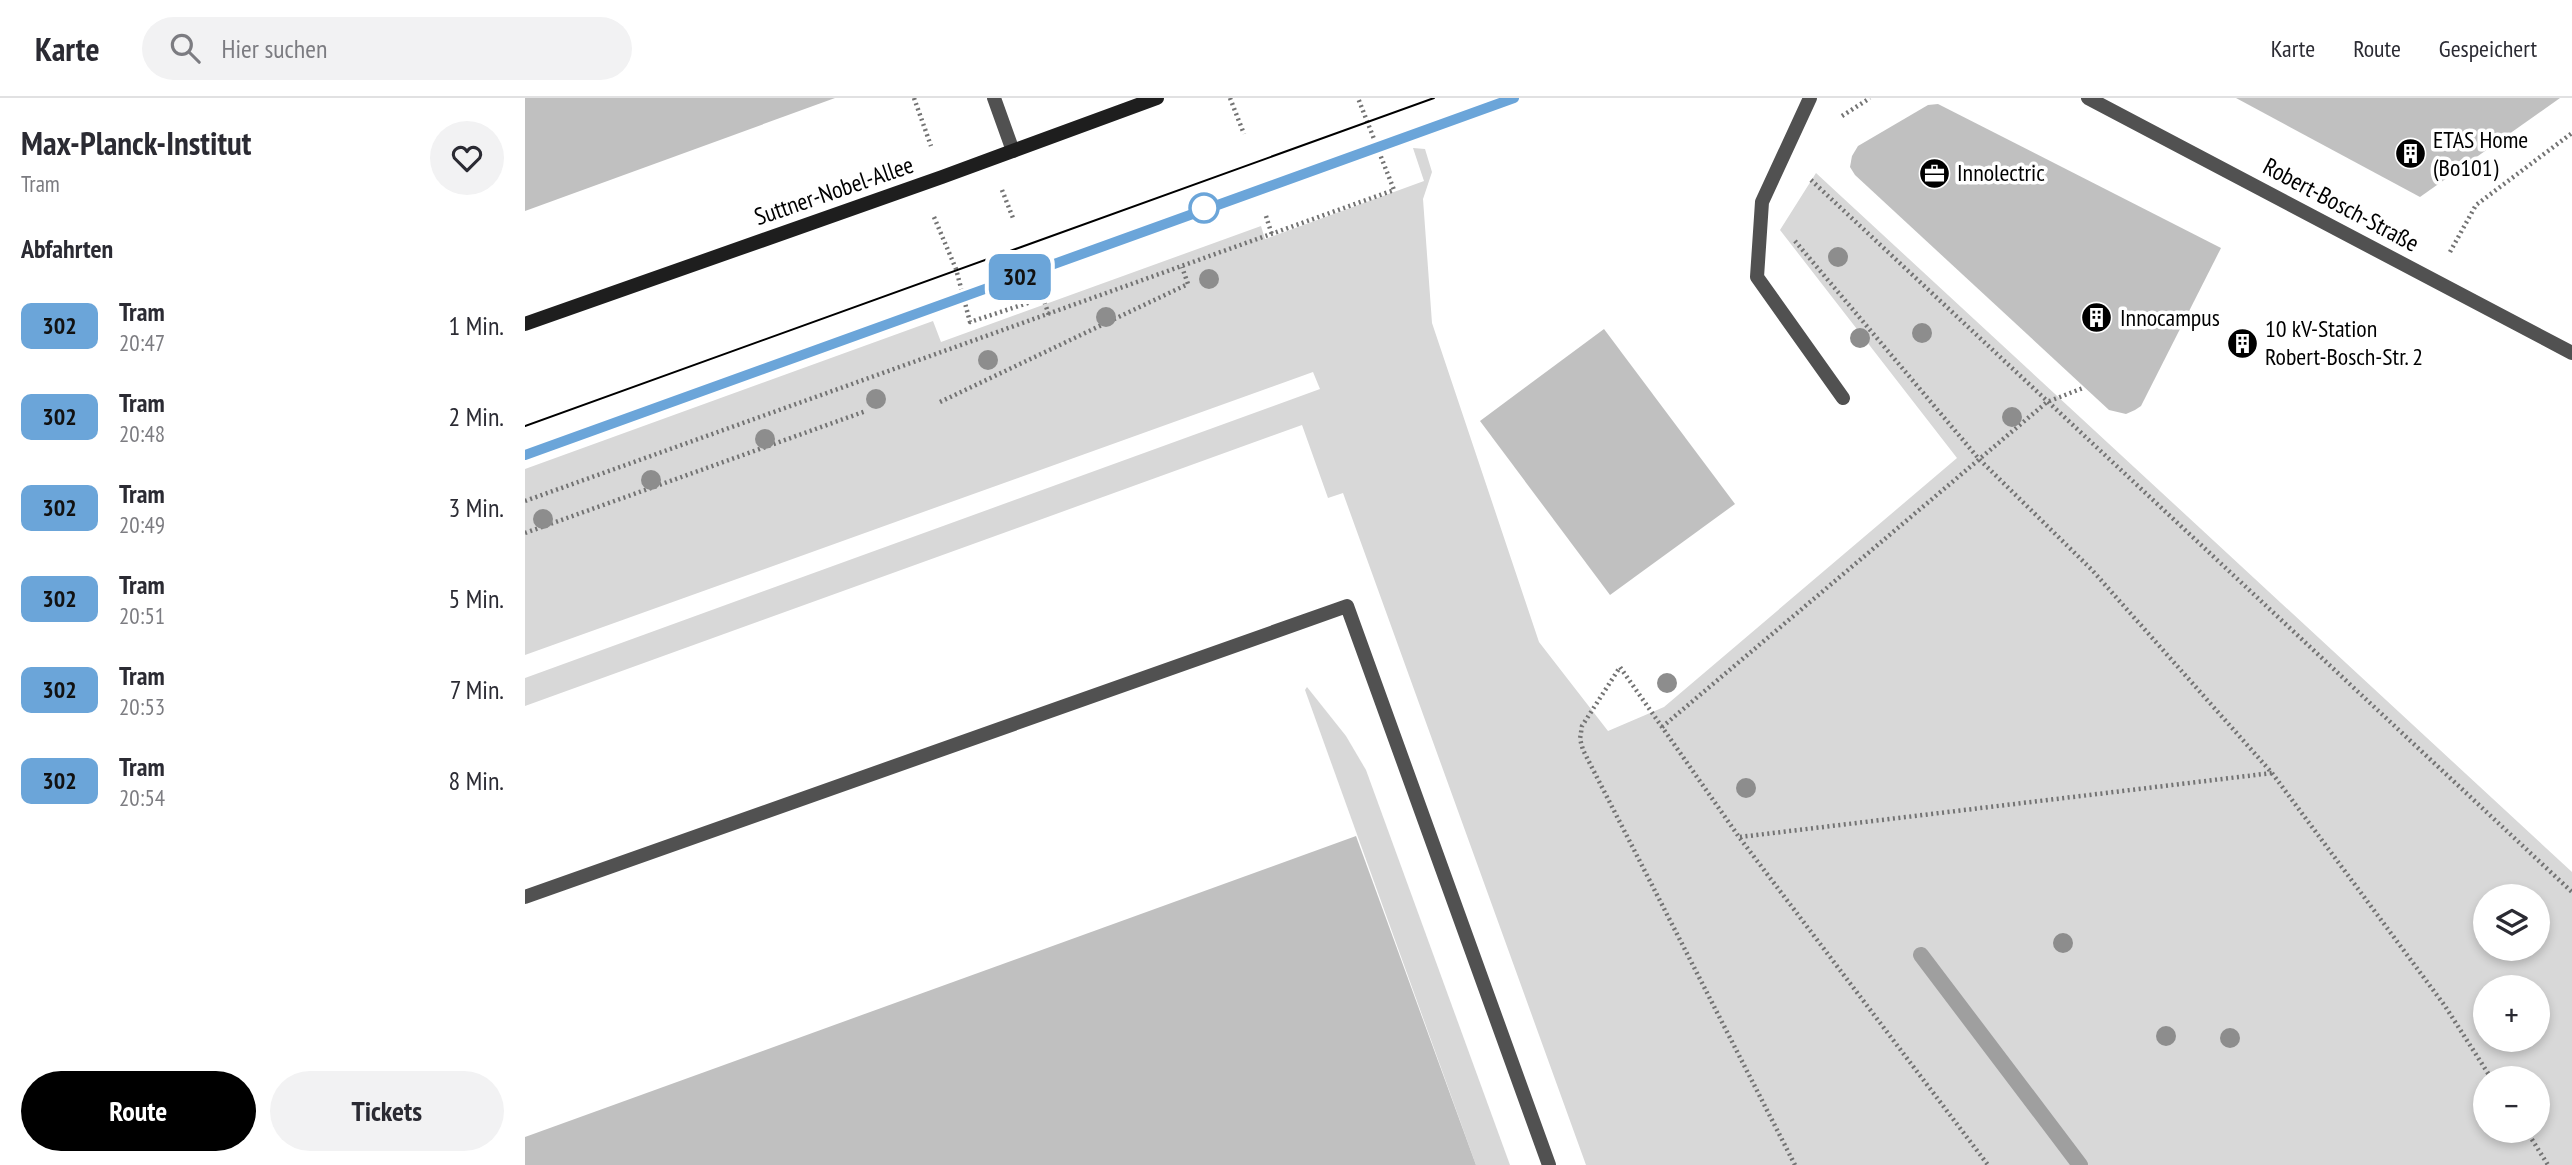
<!DOCTYPE html>
<html lang="de">
<meta charset="utf-8">
<style>
:root{--surface:#fff;--page:#f2f2f3;--text:#2b2b33;--muted:#7c7c81;--line:#e1e1e2;--accent:#000}
body{margin:0;font-family:"PT Sans Narrow",sans-serif;background:var(--page);color:var(--text);height:100vh;display:flex;flex-direction:column;font-size:26px;white-space:nowrap}
*{box-sizing:border-box;margin:0}
p{font-size:23px;color:var(--muted)}
.icon{flex:none;width:38px;height:38px;fill:none;stroke:currentColor;stroke-width:2;stroke-linecap:round;stroke-linejoin:round}
.map{position:relative;flex:1;overflow:hidden}
.details{display:flex;flex-direction:column;background:var(--surface);width:525px}
.details>*{flex:none}
.badge{padding:0 14px;border-radius:10px;font-size:24px;line-height:46px}
.controls{position:absolute;left:1948px;top:786px;display:grid;gap:14px}
.controls a{display:grid;place-items:center;width:77px;height:77px;border-radius:50%;background:var(--surface);box-shadow:0 4px 10px #0003;font-size:35px}
.map>.badge{position:absolute;translate:-50% -50%;box-shadow:0 0 0 4px #fff}
h2{padding:0 21px;font-size:26px;line-height:63px}
.round{display:grid;place-items:center;flex:none;width:74px;height:74px;border-radius:37px;background:var(--page)}
.head{display:flex;align-items:center;justify-content:space-between;height:119px;padding:0 21px}
h1{font-size:33px;font-weight:800;line-height:52px}
.cta{display:flex;gap:14px;margin-top:auto;padding:14px 21px}
.cta a{flex:1;height:80px;border-radius:42px;background:var(--accent);color:#fff;font-size:28px;font-weight:800;line-height:80px;text-align:center}
.cta a+a{background:var(--page);color:var(--text)}
ul{padding:0;list-style:none}
li{display:flex;align-items:center;gap:21px;height:91px;padding:0 21px}
li div{flex:1}
li b{display:block;font-size:26px}
li em{font-style:normal}
li .badge{min-width:77px;font-weight:700;text-align:center}
header{display:flex;align-items:center;gap:42px;box-sizing:border-box;height:98px;padding:0 35px;background:var(--surface);border-bottom:2px solid var(--line)}
header strong{font-size:33px}
nav{display:flex;gap:38px;margin-inline-start:auto;font-size:24px}
.search{width:490px;height:63px;background:var(--page);display:flex;align-items:center;gap:18px;box-sizing:border-box;padding:0 24px;border-radius:38px;color:var(--muted);font-size:26px}
main{display:flex;flex:1;min-height:0}
.map>svg:first-child{display:block}
.green{fill:#d8d8d8;fill-rule:evenodd}
.lines{fill:none;stroke-linecap:round;stroke-linejoin:round}
.stream{stroke:#9f9f9f;stroke-width:16}
.building{fill:#c0c0c0}
.path{stroke:#737373;stroke-width:4.5;stroke-dasharray:2 3.5;stroke-linecap:butt}
.lane{stroke:#515151;stroke-width:14}
.street{stroke:#515151;stroke-width:14}
.secondary{stroke:#1e1e1e;stroke-width:14}
.tram{stroke:#000;stroke-width:2}
.tree{fill:#8d8d8d}
.line-casing{stroke:#fff;stroke-width:16}
.line{stroke:#6ba5d9;stroke-width:10}
.stop-dot{fill:#fff;stroke:#6ba5d9;stroke-width:3.5}
.labels{text-anchor:middle;stroke-width:7;stroke-linejoin:round;paint-order:stroke}
.poi-label{font-size:24px;fill:#000;stroke:#fff;text-anchor:start}
.street-label{font-size:24px;fill:#000;stroke:#fff}
</style>
<header>
<strong>Karte</strong>
<div class="search"><svg class="icon" aria-label="search" viewBox="0 0 24 24"><circle cx="10" cy="10" r="6"/><path d="M15 15l6 6"/></svg>Hier suchen</div>
<nav><a>Karte</a><a>Route</a><a>Gespeichert</a></nav>
</header>
<main>
<section class="details">
<div class="head"><div><h1>Max-Planck-Institut</h1><p>Tram</p></div><a class="round"><svg class="icon" aria-label="heart" viewBox="0 0 24 24"><path d="M12 20l-8-8c-3-5 5-10 8-4 3-6 11-1 8 4z"/></svg></a></div>
<h2>Abfahrten</h2>
<ul>
<li><span class="badge" style="background:#6ba5d9;color:#111">302</span><div><b>Tram</b><p>20:47</p></div><em>1 Min.</em></li>
<li><span class="badge" style="background:#6ba5d9;color:#111">302</span><div><b>Tram</b><p>20:48</p></div><em>2 Min.</em></li>
<li><span class="badge" style="background:#6ba5d9;color:#111">302</span><div><b>Tram</b><p>20:49</p></div><em>3 Min.</em></li>
<li><span class="badge" style="background:#6ba5d9;color:#111">302</span><div><b>Tram</b><p>20:51</p></div><em>5 Min.</em></li>
<li><span class="badge" style="background:#6ba5d9;color:#111">302</span><div><b>Tram</b><p>20:53</p></div><em>7 Min.</em></li>
<li><span class="badge" style="background:#6ba5d9;color:#111">302</span><div><b>Tram</b><p>20:54</p></div><em>8 Min.</em></li>
</ul>
<div class="cta"><a>Route</a><a>Tickets</a></div>
</section>
<div class="map">
<svg width="2047" height="1067" viewBox="0 0 2047 1067">
<rect width="100%" height="100%" fill="#fff"/>
<!-- green -->
<g class="green">
<path d="M 888,50 L 900,51 L 907,74 L 898,101 L 907,225 L 1014,544 L 1083,633 L 1139,609 L 1432,360 L 1255,132 L 1291,75 L 2047,774 L 2047,1067 L 1061,1067 L 818,395 L 803,400 L 777,327 L 0,608 L 0,580 L 795,291 L 788,274 L 0,557 L 0,371 L 408,223 L 416,244 L 736,128 L 740,141 L 899,83 ZM 2012,798 L 2012,850 L 1960,850 L 1960,798 ZM 2012,889 L 2012,942 L 1960,942 L 1960,889 ZM 2012,980 L 2012,1032 L 1960,1032 L 1960,980 Z"/>
<path d="M 782,589 L 821,638 L 841,672 L 985,1067 L 951,1067 L 780,592 Z"/>
</g>
<g class="lines">
<!-- stream -->
<path class="stream" d="M 1396,857 L 1555,1067"/>
</g>
<!-- building -->
<g class="building">
<path d="M 0,0 L 310,0 L 0,113 Z"/>
<path d="M 1711,0 L 2035,0 L 1895,99 Z"/>
<path d="M 1413,6 L 1696,150 L 1616,308 L 1610,312 L 1601,316 L 1584,312 L 1330,77 L 1325,69 L 1327,58 L 1333,48 L 1403,7 Z"/>
<path d="M 1079,231 L 1210,406 L 1085,497 L 955,323 Z"/>
<path d="M 1717,232 L 1728,237 L 1718,259 L 1706,253 Z"/>
<path d="M 831,738 L 951,1067 L 0,1067 L 0,1039 Z"/>
</g>
<g class="lines">
<!-- path -->
<g class="path">
<path d="M 389,0 L 406,48"/>
<path d="M 705,0 L 719,36"/>
<path d="M 1317,18 L 1345,0"/>
<path d="M 1286,82 L 2047,794"/>
<path d="M 477,92 L 488,120"/>
<path d="M 741,118 L 747,137"/>
<path d="M 409,119 L 431,171 L 445,224 L 518,200 L 524,217"/>
<path d="M 1270,143 L 1454,361 L 1567,472 L 1747,675 L 1920,908 L 1966,980"/>
<path d="M 1925,154 L 1951,107 L 2047,35"/>
<path d="M 415,304 L 663,186 L 657,169"/>
<path d="M 0,403 L 869,92 L 833,0"/>
<path d="M 0,435 L 341,313"/>
<path d="M 1137,629 L 1522,304 L 1558,290"/>
<path d="M 1215,739 L 1747,675"/>
<path d="M 2001,1032 L 2023,1067"/>
<path d="M 1270,1067 L 1058,652 L 1055,641 L 1057,628 L 1095,569 L 1214,739 L 1463,1067"/>
</g>
<!-- lane -->
<g class="lane">
<path d="M 469,0 L 488,53"/>
<path d="M 1285,0 L 1237,104 L 1232,179 L 1318,300"/>
<path d="M 0,799 L 822,508 L 1024,1067"/>
</g>
<!-- street -->
<path class="street" d="M 1563,0 L 2047,255"/>
<!-- secondary -->
<path class="secondary" d="M 0,226 L 417,79 L 632,0"/>
<!-- tram -->
<g class="tram">
<path d="M 0,328 L 909,0"/>
<path d="M 0,357 L 989,0"/>
</g>
</g>
<!-- trees -->
<g class="tree">
<circle cx="1313" cy="159" r="10"/>
<circle cx="684" cy="181" r="10"/>
<circle cx="581" cy="219" r="10"/>
<circle cx="1397" cy="235" r="10"/>
<circle cx="1335" cy="240" r="10"/>
<circle cx="463" cy="262" r="10"/>
<circle cx="351" cy="301" r="10"/>
<circle cx="1487" cy="319" r="10"/>
<circle cx="240" cy="341" r="10"/>
<circle cx="126" cy="382" r="10"/>
<circle cx="18" cy="421" r="10"/>
<circle cx="1142" cy="585" r="10"/>
<circle cx="1221" cy="690" r="10"/>
<circle cx="1538" cy="845" r="10"/>
<circle cx="1641" cy="938" r="10"/>
<circle cx="1705" cy="940" r="10"/>
</g>
<g class="lines">
<defs>
<path id="line" d="M 0,357 L 989,0"/>
</defs>
<!-- line casing -->
<use href="#line" class="line-casing"/>
<!-- line -->
<use href="#line" class="line"/>
</g>
<!-- icons -->
<defs>
<symbol id="building-disc" viewBox="-11 -11 22 22"><circle r="9.5" fill="#000" stroke="#fff"/><path d="M-4-6H4V6H1V3H-1V6H-4ZM-2.5-4.3h1.7v1.8h-1.7ZM.8-4.3h1.7v1.8H.8ZM-2.5-1h1.7V.8h-1.7ZM.8-1h1.7V.8H.8Z" fill="#fff"/></symbol>
<symbol id="office-disc" viewBox="-11 -11 22 22"><circle r="9.5" fill="#000" stroke="#fff"/><path d="M-6-3h4V-5.5h4V-3h4V5H-6ZM-1-4.5V-3h2v-1.5ZM-6 0V1H6V0Z" fill="#fff"/></symbol>
</defs>
<g fill-rule="evenodd">
<use href="#building-disc" x="1868" y="38" width="35" height="35"/>
<use href="#office-disc" x="1392" y="58" width="35" height="35"/>
<use href="#building-disc" x="1554" y="202" width="35" height="35"/>
<use href="#building-disc" x="1700" y="228" width="35" height="35"/>
</g>
<!-- markers -->
<circle class="stop-dot" cx="679" cy="110" r="14"/>
<g class="labels">
<!-- poi labels -->
<g class="poi-label">
<text x="1908" y="50">ETAS Home<tspan x="1908" dy="28">(Bo101)</tspan></text>
<text x="1432" y="83">Innolectric</text>
<text x="1595" y="228">Innocampus</text>
<text x="1740" y="239">10 kV-Station<tspan x="1740" dy="28">Robert-Bosch-Str. 2</tspan></text>
</g>
<!-- street labels -->
<g class="street-label">
<text transform="translate(309 93) rotate(-19)" y="8">Suttner-Nobel-Allee</text>
<text transform="translate(1816 107) rotate(28)" y="8">Robert-Bosch-Straße</text>
</g>
</g>
</svg>
<div class="controls">
<a><svg class="icon" aria-label="layers" viewBox="0 0 24 24"><path d="M12 4l9 5-9 5-9-5zM3 14l9 5 9-5"/></svg></a>
<a>+</a>
<a>−</a>
</div>
<b class="badge" style="left:495px;top:179px;background:#6ba5d9;color:#111">302</b>
</div>
</main>
